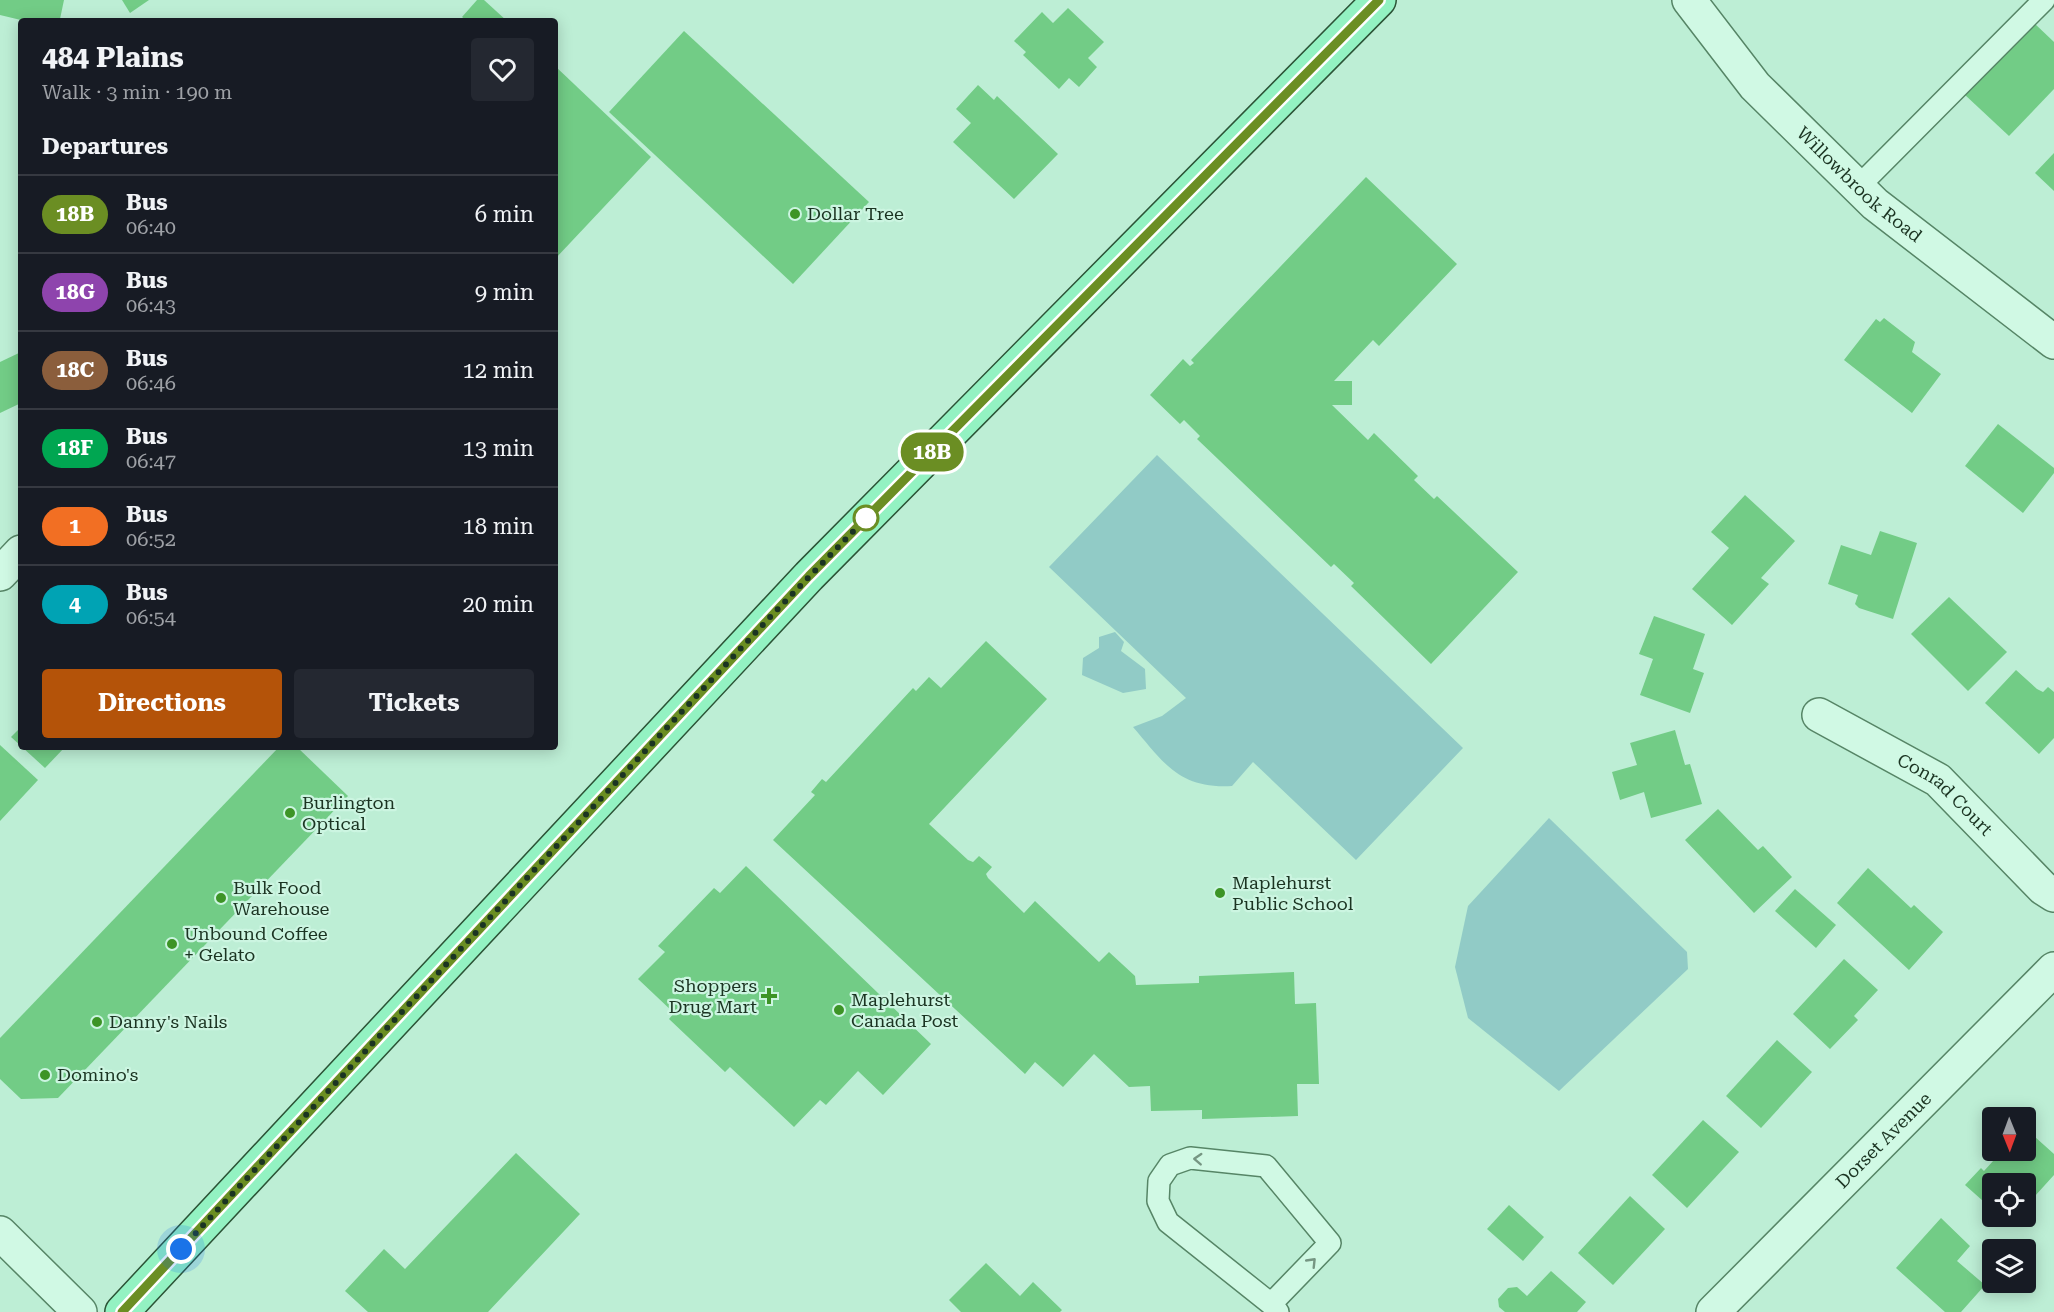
<!DOCTYPE html>
<meta charset="utf-8">
<style>
:root{--surface:#171b24;--page:#242831;--text:#f1f3f6;--muted:#9ea1a6;--line:#363941;--accent:#b45309}
body{margin:0;font-family:"Roboto Serif",serif;background:var(--page);color:var(--text);height:100vh;display:flex;flex-direction:column;font-size:22px;white-space:nowrap}
*{box-sizing:border-box;margin:0}
p{font-size:20px;color:var(--muted)}
.icon{flex:none;width:33px;height:33px;fill:none;stroke:currentColor;stroke-width:2;stroke-linecap:round;stroke-linejoin:round}
.map{position:relative;flex:1;overflow:hidden}
.details{position:absolute;left:18px;top:18px;width:540px;height:732px;display:flex;flex-direction:column;background:var(--surface);border-radius:6px;box-shadow:0 3px 15px #0003}
.details>*{flex:none}
.badge{padding:0 12px;border-radius:20px;font-size:21px;line-height:39px}
.needle{width:39px;rotate:179deg}
.fabs{position:absolute;left:1982px;top:1107px;display:grid;gap:12px}
.fabs a{display:grid;place-items:center;width:54px;height:54px;border-radius:6px;background:var(--surface);box-shadow:0 3px 15px #0003;font-size:30px}
.you{position:absolute;width:30px;height:30px;margin:-15px;border:4px solid #fff;border-radius:50%;background:#1a73e8;box-shadow:0 0 0 9px #1a73e833}
.map>.badge{position:absolute;translate:-50% -50%;box-shadow:0 0 0 3px #fff}
h2{padding:0 24px;font-size:22px;line-height:54px}
.round{display:grid;place-items:center;flex:none;width:63px;height:63px;border-radius:6px;background:var(--page)}
.summary{display:flex;align-items:center;justify-content:space-between;height:102px;padding:0 24px}
h1{font-size:28px;font-weight:700;line-height:45px}
.button{display:flex;gap:12px;margin-top:auto;padding:12px 24px}
.button a{flex:1;height:69px;border-radius:6px;background:var(--accent);color:#fff;font-size:24px;font-weight:700;line-height:69px;text-align:center}
.button a+a{background:var(--page);color:var(--text)}
ul{padding:0;list-style:none}
li{display:flex;align-items:center;gap:18px;height:78px;padding:0 24px;border-top:2px solid var(--line)}
li div{flex:1}
li b{display:block;font-size:22px}
li em{font-style:normal}
li .badge{min-width:66px;font-weight:700;text-align:center}
.map>svg:first-child{display:block}
.green{fill:#91cbc6}
.building{fill:#72cc86}
.lines{fill:none;stroke-linecap:round;stroke-linejoin:round}
.lane-casing{stroke:#568566;stroke-width:24}
.street-casing{stroke:#568566;stroke-width:36}
.primary-casing{stroke:#2b5336;stroke-width:36}
.lane{stroke:#d0f9e4;stroke-width:21}
.street{stroke:#d0f9e4;stroke-width:33}
.primary{stroke:#93f2c2;stroke-width:33}
.oneway{stroke:#769683}
.line-casing{stroke:#fff;stroke-width:14}
.line{stroke:#6b8e23;stroke-width:9}
.walk{stroke:#1b3422;stroke-width:6;stroke-dasharray:0 10.8}
.poi-dot{fill:#3d9426;stroke:#ccf5e1;stroke-width:2}
.stop-dot{fill:#fff;stroke:#6b8e23;stroke-width:3}
.labels{text-anchor:middle;stroke-width:4.5;stroke-linejoin:round;paint-order:stroke}
.street-label{font-size:18px;fill:#1b3422;stroke:#ccf5e1}
.poi-label{font-size:18px;fill:#1b3422;stroke:#ccf5e1;text-anchor:start}
</style>
<div class="map">
<svg width="2054" height="1312" viewBox="0 0 2054 1312">
<rect width="100%" height="100%" fill="#bdeed5"/>
<!-- green -->
<g class="green">
<path d="M 1157,455 L 1463,748 L 1356,860 L 1253,762 L 1232,786 C 1179,789 1164,763 1133,727 L 1162,716 L 1186,698 L 1049,567 Z"/>
<path d="M 1115,632 L 1124,642 L 1121,651 L 1145,669 L 1146,689 L 1123,693 L 1082,675 L 1083,658 L 1099,648 L 1099,637 Z"/>
<path d="M 1549,818 L 1687,952 L 1688,969 L 1559,1091 L 1468,1018 L 1455,967 L 1468,906 Z"/>
</g>
<!-- building -->
<g class="building">
<path d="M 0,0 L 64,0 L 60,19 L 54,18 L 53,21 L 25,21 L 0,15 Z"/>
<path d="M 122,0 L 149,0 L 130,13 Z"/>
<path d="M 477,0 L 484,0 L 507,21 L 467,21 L 462,17 Z"/>
<path d="M 1068,8 L 1104,42 L 1088,58 L 1097,67 L 1079,87 L 1069,78 L 1059,89 L 1023,55 L 1026,52 L 1014,41 L 1042,12 L 1053,23 Z"/>
<path d="M 2033,22 L 2054,42 L 2054,89 L 2009,136 L 1964,94 Z"/>
<path d="M 684,31 L 869,202 L 793,284 L 609,112 Z"/>
<path d="M 555,66 L 651,157 L 555,259 Z"/>
<path d="M 978,85 L 994,100 L 997,96 L 1058,154 L 1014,199 L 953,142 L 971,123 L 956,109 Z"/>
<path d="M 2054,153 L 2054,191 L 2035,173 Z"/>
<path d="M 1366,177 L 1457,264 L 1379,346 L 1373,340 L 1334,381 L 1352,381 L 1352,405 L 1332,405 L 1368,440 L 1374,433 L 1418,476 L 1414,480 L 1434,499 L 1437,496 L 1518,572 L 1431,664 L 1351,586 L 1354,583 L 1334,564 L 1331,567 L 1197,439 L 1200,436 L 1184,420 L 1180,424 L 1150,395 L 1183,359 L 1190,366 L 1194,363 L 1191,360 Z"/>
<path d="M 1884,318 L 1915,342 L 1912,352 L 1941,374 L 1912,413 L 1844,360 L 1876,319 L 1880,322 Z"/>
<path d="M 21,352 L 21,403 L 0,413 L 0,362 Z"/>
<path d="M 1998,424 L 2054,468 L 2054,473 L 2023,513 L 1965,466 Z"/>
<path d="M 1745,495 L 1795,541 L 1761,578 L 1769,584 L 1732,625 L 1692,589 L 1729,548 L 1711,532 Z"/>
<path d="M 1880,531 L 1917,543 L 1893,619 L 1859,608 L 1855,604 L 1858,595 L 1828,584 L 1841,545 L 1871,555 Z"/>
<path d="M 1949,597 L 2007,652 L 1968,691 L 1911,634 Z"/>
<path d="M 1654,616 L 1705,634 L 1693,669 L 1704,673 L 1690,713 L 1640,695 L 1653,659 L 1639,654 Z"/>
<path d="M 986,641 L 1047,699 L 929,824 L 968,860 L 973,862 L 979,856 L 992,867 L 986,874 L 988,878 L 1024,913 L 1035,901 L 1099,962 L 1109,952 L 1135,976 L 1136,985 L 1199,983 L 1199,976 L 1294,972 L 1295,1004 L 1316,1003 L 1319,1084 L 1297,1084 L 1298,1116 L 1202,1119 L 1202,1110 L 1151,1111 L 1150,1086 L 1129,1087 L 1094,1054 L 1063,1087 L 1035,1062 L 1025,1074 L 773,840 L 815,795 L 811,792 L 822,779 L 826,782 L 913,688 L 916,691 L 929,677 L 941,688 Z"/>
<path d="M 2016,670 L 2037,689 L 2043,692 L 2048,687 L 2054,692 L 2054,738 L 2039,754 L 1985,703 Z"/>
<path d="M 21,727 L 21,746 L 11,737 Z"/>
<path d="M 1675,730 L 1685,765 L 1690,764 L 1702,804 L 1651,818 L 1644,792 L 1620,800 L 1612,772 L 1637,765 L 1630,743 Z"/>
<path d="M 0,745 L 38,780 L 0,821 Z"/>
<path d="M 22,747 L 65,747 L 45,768 Z"/>
<path d="M 279,747 L 297,747 L 348,796 L 58,1098 L 21,1099 L 0,1079 L 0,1038 Z"/>
<path d="M 1718,809 L 1758,850 L 1763,846 L 1792,877 L 1754,913 L 1685,840 Z"/>
<path d="M 746,866 L 931,1044 L 883,1095 L 858,1071 L 826,1105 L 820,1100 L 794,1127 L 730,1067 L 725,1072 L 669,1019 L 674,1013 L 638,979 L 665,952 L 658,946 L 714,888 L 720,893 Z"/>
<path d="M 1868,868 L 1911,908 L 1914,905 L 1943,932 L 1909,970 L 1837,903 Z"/>
<path d="M 1795,889 L 1836,925 L 1816,948 L 1775,911 Z"/>
<path d="M 1844,959 L 1878,990 L 1854,1016 L 1858,1020 L 1830,1049 L 1793,1014 Z"/>
<path d="M 1777,1040 L 1812,1072 L 1761,1128 L 1726,1096 Z"/>
<path d="M 1703,1120 L 1739,1152 L 1687,1208 L 1652,1175 Z"/>
<path d="M 2025,1128 L 2054,1154 L 2054,1175 L 2025,1207 L 2025,1184 L 1992,1184 L 1992,1209 L 1965,1185 L 1981,1168 L 1984,1171 L 2003,1150 L 2025,1150 Z"/>
<path d="M 516,1153 L 580,1214 L 488,1312 L 368,1312 L 345,1291 L 384,1249 L 405,1269 Z"/>
<path d="M 1630,1196 L 1665,1229 L 1613,1285 L 1578,1253 Z"/>
<path d="M 1509,1205 L 1544,1237 L 1523,1261 L 1487,1229 Z"/>
<path d="M 2000,1216 L 2016,1216 L 2009,1224 Z"/>
<path d="M 1941,1218 L 1970,1246 L 1957,1261 L 1985,1285 L 1961,1312 L 1945,1312 L 1896,1268 Z"/>
<path d="M 986,1263 L 1020,1296 L 1033,1282 L 1062,1310 L 1060,1312 L 961,1312 L 949,1300 Z"/>
<path d="M 1551,1271 L 1586,1302 L 1577,1312 L 1505,1312 L 1499,1307 L 1498,1299 L 1508,1288 L 1517,1287 L 1527,1296 Z"/>
</g>
<g class="lines">
<defs>
<g id="lane">
<path d="M 1858,187 L 2044,0"/>
<path d="M 1271,1304 L 1330,1243 L 1266,1166 L 1190,1158 L 1170,1165 L 1159,1181 L 1158,1201 L 1168,1222 L 1271,1304 L 1278,1312"/>
</g>
<g id="street">
<path id="s1" d="M 1689,0 L 1755,86 L 1875,204 L 2054,342"/>
<path d="M 0,574 L 21,552"/>
<path id="s2" d="M 1819,715 L 1938,780 L 2043,888 L 2054,895"/>
<path d="M 0,1233 L 80,1312"/>
<path id="s3" d="M 1713,1312 L 2054,969"/>
</g>
<path id="primary" d="M 122,1312 L 809,576 L 1379,0"/>
</defs>
<!-- lane casing -->
<use href="#lane" class="lane-casing"/>
<!-- street casing -->
<use href="#street" class="street-casing"/>
<!-- primary casing -->
<use href="#primary" class="primary-casing"/>
<!-- lane -->
<use href="#lane" class="lane"/>
<!-- street -->
<use href="#street" class="street"/>
<!-- primary -->
<use href="#primary" class="primary"/>
</g>
<!-- one-way arrows -->
<defs><path id="oneway-chevron" d="M-2-3.5L2.5 0L-2 3.5" fill="none" stroke-width="1.6" stroke-linecap="round" stroke-linejoin="round" transform="scale(1.5)"/></defs>
<g class="oneway">
<use href="#oneway-chevron" transform="translate(1198 1159) rotate(-177)"/>
<use href="#oneway-chevron" transform="translate(1312 1262) rotate(-46)"/>
</g>
<g class="lines">
<defs>
<path id="line" d="M 122,1312 L 809,576 L 1379,0"/>
</defs>
<!-- line casing -->
<use href="#line" class="line-casing"/>
<!-- line -->
<use href="#line" class="line"/>
<!-- walk -->
<path class="walk" d="M 181,1249 L 772,615 L 874,510 L 866,518"/>
</g>
<!-- markers -->
<g class="poi-dot">
<circle cx="795" cy="214" r="6"/>
<circle cx="290" cy="813" r="6"/>
<circle cx="1220" cy="893" r="6"/>
<circle cx="221" cy="898" r="6"/>
<circle cx="172" cy="944" r="6"/>
<path d="M766 987h6v6h6v6h-6v6h-6v-6h-6v-6h6z"/>
<circle cx="839" cy="1010" r="6"/>
<circle cx="97" cy="1022" r="6"/>
<circle cx="45" cy="1075" r="6"/>
</g>
<circle class="stop-dot" cx="866" cy="518" r="12"/>
<g class="labels">
<!-- street labels -->
<g class="street-label">
<text dy="6" stroke="none"><textPath href="#s1" startOffset="252">Willowbrook Road</textPath></text>
<text dy="6" stroke="none"><textPath href="#s2" startOffset="150">Conrad Court</textPath></text>
<text dy="6" stroke="none"><textPath href="#s3" startOffset="242">Dorset Avenue</textPath></text>
</g>
<!-- poi labels -->
<g class="poi-label">
<text x="807" y="220">Dollar Tree</text>
<text x="302" y="809">Burlington<tspan x="302" dy="21">Optical</tspan></text>
<text x="1232" y="889">Maplehurst<tspan x="1232" dy="21">Public School</tspan></text>
<text x="233" y="894">Bulk Food<tspan x="233" dy="21">Warehouse</tspan></text>
<text x="184" y="940">Unbound Coffee<tspan x="184" dy="21">+ Gelato</tspan></text>
<text x="757" y="992" text-anchor="end">Shoppers<tspan x="757" dy="21">Drug Mart</tspan></text>
<text x="851" y="1006">Maplehurst<tspan x="851" dy="21">Canada Post</tspan></text>
<text x="109" y="1028">Danny's Nails</text>
<text x="57" y="1081">Domino's</text>
</g>
</g>
</svg>
<div class="fabs">
<a><svg class="needle" viewBox="-14 -14 28 28"><path d="M0-13l5 13h-10z" fill="#e53935"/><path d="M0 13l5-13h-10z" fill="#9ea1a6"/></svg></a>
<a><svg class="icon" aria-label="locate" viewBox="0 0 24 24"><circle cx="12" cy="12" r="6"/><path d="M12 2v4M12 18v4M2 12h4M18 12h4"/></svg></a>
<a><svg class="icon" aria-label="layers" viewBox="0 0 24 24"><path d="M12 4l9 5-9 5-9-5zM3 14l9 5 9-5"/></svg></a>
</div>
<div class="you" style="left:181px;top:1249px"></div>
<b class="badge" style="left:932px;top:452px;background:#6b8e23;color:#fff">18B</b>
<section class="details">
<div class="summary"><div><h1>484 Plains</h1><p>Walk · 3 min · 190 m</p></div><a class="round"><svg class="icon" aria-label="heart" viewBox="0 0 24 24"><path d="M12 20l-8-8c-3-5 5-10 8-4 3-6 11-1 8 4z"/></svg></a></div>
<h2>Departures</h2>
<ul>
<li><span class="badge" style="background:#6b8e23;color:#fff">18B</span><div><b>Bus</b><p>06:40</p></div><em>6 min</em></li>
<li><span class="badge" style="background:#8e44ad;color:#fff">18G</span><div><b>Bus</b><p>06:43</p></div><em>9 min</em></li>
<li><span class="badge" style="background:#8b5e3c;color:#fff">18C</span><div><b>Bus</b><p>06:46</p></div><em>12 min</em></li>
<li><span class="badge" style="background:#00a651;color:#fff">18F</span><div><b>Bus</b><p>06:47</p></div><em>13 min</em></li>
<li><span class="badge" style="background:#f26f23;color:#fff">1</span><div><b>Bus</b><p>06:52</p></div><em>18 min</em></li>
<li><span class="badge" style="background:#00a3b4;color:#fff">4</span><div><b>Bus</b><p>06:54</p></div><em>20 min</em></li>
</ul>
<div class="button"><a>Directions</a><a>Tickets</a></div>
</section>
</div>
